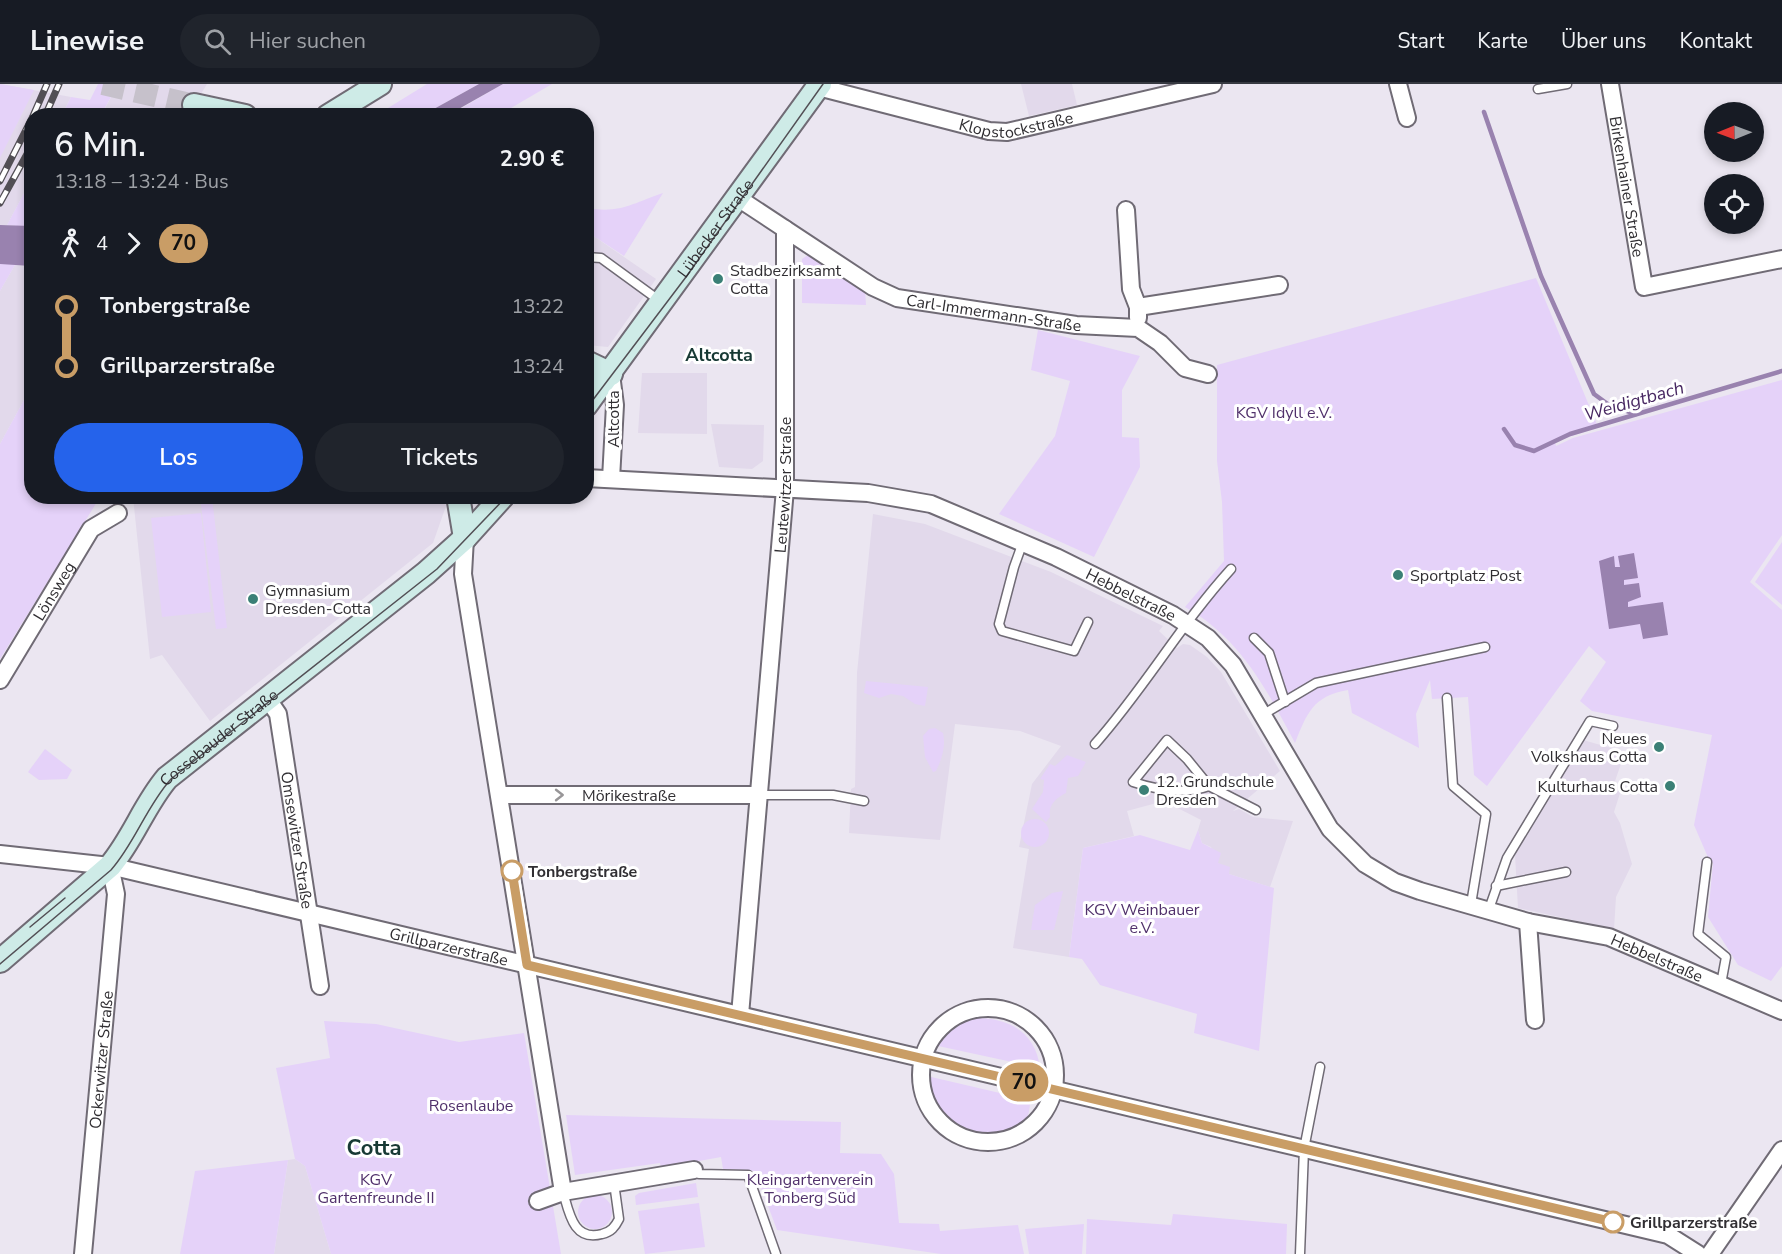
<!DOCTYPE html>
<html lang="de">
<meta charset="utf-8">
<style>
:root{--surface:#171b24;--page:#20242c;--text:#f1f3f6;--muted:#9ea1a6;--line:#363941;--accent:#2563eb}
body{margin:0;font-family:"Nunito Sans",sans-serif;background:var(--page);color:var(--text);height:100vh;display:flex;flex-direction:column;font-size:22px;white-space:nowrap}
*{box-sizing:border-box;margin:0}
p{font-size:20px;color:var(--muted)}
.icon{flex:none;width:33px;height:33px;fill:none;stroke:currentColor;stroke-width:2;stroke-linecap:round;stroke-linejoin:round}
.map{position:relative;flex:1;overflow:hidden}
.sheet{position:absolute;left:24px;top:24px;width:570px;height:396px;display:flex;flex-direction:column;background:var(--surface);border-radius:24px;box-shadow:0 3px 9px #0003}
.sheet>*{flex:none}
.badge{padding:0 12px;border-radius:20px;font-size:21px;line-height:39px}
.needle{width:39px;rotate:269deg}
.buttons{position:absolute;left:1704px;top:18px;display:grid;gap:12px}
.buttons a{display:grid;place-items:center;width:60px;height:60px;border-radius:50%;background:var(--surface);box-shadow:0 3px 9px #0003;font-size:30px}
.map>.badge{position:absolute;translate:-50% -50%;box-shadow:0 0 0 3px #fff}
.legs{display:flex;align-items:center;gap:9px;height:66px;padding:0 30px;font-size:20px}
.legs p{margin-inline-start:auto}
.summary{display:flex;align-items:center;justify-content:space-between;height:102px;padding:0 30px}
h1{font-size:33px;font-weight:600;line-height:45px}
.cta{display:flex;gap:12px;margin-top:auto;padding:12px 30px}
.cta a{flex:1;height:69px;border-radius:36px;background:var(--accent);color:#fff;font-size:24px;font-weight:600;line-height:69px;text-align:center}
.cta a+a{background:var(--page);color:var(--text)}
ul{padding:0 30px;list-style:none}
li{display:flex;align-items:center;gap:21px;height:60px;font-size:22px}
li i{display:grid;place-items:center;width:9px;height:100%;margin:0 8px;background:currentColor}
li i::after{content:'';width:15px;height:15px;margin:-8px;border:4px solid;border-radius:50%;background:var(--surface)}
li p{margin-inline-start:auto}
li:first-child i{background:linear-gradient(#0000 50%,currentColor 0)}
li:last-child i{background:linear-gradient(currentColor 50%,#0000 0)}
header{display:flex;align-items:center;gap:36px;box-sizing:border-box;height:84px;padding:0 30px;background:var(--surface);border-bottom:2px solid var(--line)}
header strong{font-size:28px}
nav{display:flex;gap:33px;margin-inline-start:auto;font-size:21px}
.search{width:420px;height:54px;background:var(--page);display:flex;align-items:center;gap:15px;box-sizing:border-box;padding:0 21px;border-radius:33px;color:var(--muted);font-size:22px}
.map>svg:first-child{display:block}
.built{fill:#e2d9eb}
.green{fill:#e5d2f9}
.water{fill:#9982af}
.lines{fill:none;stroke-linecap:round;stroke-linejoin:round}
.stream{stroke:#9982af;stroke-width:4.5}
.secondary-tunnel{stroke:#c6c1cb;stroke-width:22;stroke-dasharray:22 11;stroke-linecap:butt}
.lane-casing{stroke:#706b75;stroke-width:11}
.street-casing{stroke:#706b75;stroke-width:20}
.secondary-casing{stroke:#706b75;stroke-width:26}
.lane{stroke:#fff;stroke-width:8}
.street{stroke:#fff;stroke-width:16}
.secondary{stroke:#ceebe7;stroke-width:22}
.tram{stroke:#524f55;stroke-width:1.5}
.rail-casing{stroke:#524f55;stroke-width:7}
.rail{stroke:#fff;stroke-width:4.5;stroke-dasharray:14;stroke-linecap:butt}
.oneway{stroke:#989698}
.line-1-casing{stroke:#fff;stroke-width:14}
.line-1{stroke:#c99d66;stroke-width:9}
.poi-dot{fill:#3b8076;stroke:#fff;stroke-width:2}
.stop-1-dot{fill:#fff;stroke:#c99d66;stroke-width:3}
.labels{text-anchor:middle;stroke-width:6;stroke-linejoin:round;paint-order:stroke}
.street-label{font-size:16px;fill:#302e32;stroke:#fff}
.poi-label{font-size:16px;fill:#302e32;stroke:#fff;text-anchor:start}
.park-label{font-size:16px;fill:#50306b;stroke:#fff}
.stop-label{font-size:16px;font-weight:bold;fill:#302e32;stroke:#fff;text-anchor:start}
.neighbourhood-label{font-size:18px;font-weight:bold;fill:#173934;stroke:#fff}
.water-label{font-size:18px;font-style:italic;fill:#482862;stroke:#fff}
.district-label{font-size:22px;font-weight:bold;fill:#173934;stroke:#fff}
</style>
<header>
<strong>Linewise</strong>
<div class="search"><svg class="icon" aria-label="search" viewBox="0 0 24 24"><circle cx="10" cy="10" r="6"/><path d="M15 15l6 6"/></svg>Hier suchen</div>
<nav><a>Start</a><a>Karte</a><a>Über uns</a><a>Kontakt</a></nav>
</header>
<div class="map">
<svg width="1782" height="1170" viewBox="0 0 1782 1170">
<rect width="100%" height="100%" fill="#ebe6f1"/>
<!-- built -->
<g class="built">
<path d="M 0,0 L 71,13 L 62,31 L 32,32 L 31,96 L 7,141 L 0,141 Z"/>
<path d="M 118,0 L 207,0 L 188,31 L 101,32 Z"/>
<path d="M 1021,0 L 1072,0 L 1077,21 L 1029,32 Z"/>
<path d="M 586,150 L 592,151 L 656,195 L 608,263 L 587,261 Z"/>
<path d="M 31,153 L 31,303 L 0,360 L 0,207 Z"/>
<path d="M 642,289 L 707,289 L 707,350 L 638,349 Z"/>
<path d="M 711,340 L 764,341 L 763,377 L 752,385 L 719,383 Z"/>
<path d="M 444,412 L 446,422 L 433,459 L 210,637 L 162,571 L 150,575 L 133,413 Z"/>
<path d="M 873,430 L 925,440 L 1051,488 L 1163,542 L 1159,547 L 1177,564 L 1183,560 L 1190,561 L 1207,573 L 1221,588 L 1280,687 L 1233,727 L 1239,725 L 1253,733 L 1293,737 L 1270,803 L 1229,790 L 1218,779 L 1211,763 L 1202,759 L 1198,746 L 1201,736 L 1164,717 L 1127,727 L 1134,752 L 1083,764 L 1069,873 L 1013,864 L 1029,765 L 1019,763 L 1032,700 L 1061,662 L 1020,647 L 955,640 L 940,756 L 849,749 L 851,705 L 855,703 L 857,589 Z"/>
<path d="M 1583,656 L 1625,668 L 1613,703 L 1621,706 L 1614,728 L 1620,739 L 1632,780 L 1616,813 L 1614,845 L 1518,824 L 1515,771 Z"/>
<path d="M 295,1075 L 305,1082 L 331,1170 L 274,1170 L 288,1076 Z"/>
</g>
<!-- green -->
<g class="green">
<path d="M 0,0 L 34,6 L 0,74 Z"/>
<path d="M 98,0 L 118,0 L 101,31 L 62,31 L 71,13 L 90,16 Z"/>
<path d="M 427,0 L 479,0 L 423,31 L 375,32 Z"/>
<path d="M 503,0 L 552,0 L 499,31 L 448,32 Z"/>
<path d="M 31,96 L 31,153 L 0,207 L 0,171 L 17,142 L 7,141 Z"/>
<path d="M 663,109 L 624,172 L 592,151 L 587,150 L 587,124 C 620,130 633,119 663,109 Z"/>
<path d="M 811,169 L 865,206 L 866,221 L 802,219 L 802,175 Z"/>
<path d="M 1536,194 L 1598,343 L 1555,358 L 1556,362 L 1573,354 L 1782,296 L 1782,451 L 1750,498 L 1782,526 L 1782,882 L 1771,897 L 1738,881 L 1708,833 L 1713,779 L 1710,778 L 1694,741 L 1712,651 L 1592,627 L 1580,617 L 1606,578 L 1589,562 L 1487,702 L 1474,691 L 1468,613 L 1432,615 L 1430,596 L 1416,630 L 1419,664 L 1352,629 L 1348,606 C 1313,612 1307,629 1295,659 C 1266,604 1240,554 1185,523 L 1224,477 L 1222,418 L 1217,377 L 1217,281 Z"/>
<path d="M 1038,246 L 1140,272 L 1122,306 L 1122,353 L 1139,354 L 1140,383 L 1094,473 L 999,430 L 1055,352 L 1070,297 L 1031,286 Z"/>
<path d="M 31,303 L 32,412 L 100,413 L 0,575 L 0,360 Z"/>
<path d="M 200,413 L 212,413 L 227,544 L 216,545 Z"/>
<path d="M 201,429 L 211,528 L 162,533 L 151,434 Z"/>
<path d="M 1782,458 L 1782,521 L 1755,498 Z"/>
<path d="M 866,597 L 928,603 L 925,622 L 915,620 L 903,612 L 891,610 L 879,614 L 864,609 Z"/>
<path d="M 935,644 L 943,649 C 946,662 942,675 936,687 L 933,688 L 925,673 L 923,652 L 929,645 Z"/>
<path d="M 45,665 L 72,686 L 67,695 L 39,696 L 28,688 Z"/>
<path d="M 1067,671 L 1086,678 L 1078,692 L 1068,694 L 1066,709 C 1056,714 1048,721 1050,733 L 1046,738 L 1032,725 L 1043,708 L 1044,696 L 1040,695 L 1050,680 L 1055,682 Z"/>
<circle cx="1035" cy="749" r="14"/>
<path d="M 1198,746 L 1202,759 L 1221,769 L 1218,779 L 1230,783 L 1229,790 L 1274,804 L 1259,967 L 1194,949 L 1197,930 L 1100,901 L 1082,875 L 1069,873 L 1083,764 L 1140,751 L 1190,766 Z"/>
<path d="M 1063,807 L 1054,846 L 1031,846 L 1035,821 L 1052,809 Z"/>
<path d="M 967,934 C 1003,932 1035,944 1040,984 L 938,962 L 935,959 L 944,948 Z"/>
<path d="M 324,937 L 376,940 L 459,958 L 524,949 L 561,1170 L 331,1170 L 305,1082 L 295,1075 L 276,984 L 330,974 Z"/>
<path d="M 927,992 L 1030,1016 C 1032,1078 928,1056 927,992 Z"/>
<path d="M 566,1031 L 841,1038 L 840,1069 L 881,1070 L 894,1090 L 899,1139 L 939,1140 L 940,1147 L 1018,1141 L 1024,1170 L 941,1170 L 777,1146 L 755,1087 L 723,1085 L 721,1073 L 661,1084 L 660,1079 L 575,1091 Z"/>
<path d="M 288,1076 L 274,1170 L 180,1170 L 195,1087 Z"/>
<path d="M 696,1099 L 698,1113 L 636,1121 L 635,1112 L 639,1109 Z"/>
<circle cx="595" cy="1128" r="17"/>
<path d="M 699,1119 L 705,1163 L 645,1170 L 638,1127 Z"/>
<path d="M 1173,1130 L 1287,1140 L 1286,1170 L 1086,1170 L 1087,1135 L 1171,1141 Z"/>
<path d="M 1084,1140 L 1082,1170 L 1029,1170 L 1025,1145 Z"/>
</g>
<!-- water -->
<g class="water">
<path d="M 479,0 L 503,0 L 448,31 L 423,31 Z"/>
<path d="M 0,141 L 31,142 L 31,182 L 0,180 Z"/>
<path d="M 1634,469 L 1638,494 L 1624,496 L 1624,501 L 1639,499 L 1641,513 L 1628,518 L 1628,523 L 1663,518 L 1668,551 L 1643,555 L 1640,540 L 1609,545 L 1599,477 L 1614,472 L 1615,483 L 1620,483 L 1618,472 Z"/>
</g>
<g class="lines">
<!-- stream -->
<g class="stream">
<path d="M 1484,28 L 1541,192 L 1594,310 L 1609,321 L 1636,330"/>
<path d="M 1504,345 L 1515,361 L 1534,367 L 1570,350 L 1782,287"/>
</g>
<!-- secondary-tunnel -->
<path class="secondary-tunnel" d="M 103,0 L 194,21"/>
<defs>
<g id="lane">
<path d="M 1538,5 L 1567,0"/>
<path d="M 586,173 L 601,174 L 660,217"/>
<path d="M 1023,458 L 1014,483 L 999,540 L 1002,547 L 1074,567 L 1088,538"/>
<path d="M 1254,554 L 1269,569 L 1285,618"/>
<path d="M 1447,614 L 1453,702 L 1486,730 L 1471,820"/>
<path d="M 1262,631 L 1316,599 L 1485,563"/>
<path d="M 1095,660 C 1144,605 1181,540 1231,485"/>
<path d="M 1209,702 L 1187,675 L 1167,656 L 1133,698 C 1157,706 1184,711 1209,702 L 1256,726"/>
<path d="M 759,711 L 833,711 L 864,717"/>
<path d="M 1707,778 L 1698,850 L 1726,873 L 1721,900"/>
<path d="M 1496,802 L 1566,788"/>
<path d="M 1489,825 L 1507,774 L 1590,637 L 1613,642"/>
<path d="M 694,1086 L 699,1090 L 748,1091 L 776,1170"/>
<path d="M 563,1108 C 569,1128 573,1158 602,1150 C 611,1148 615,1143 619,1135 L 614,1099"/>
<path d="M 1300,1170 L 1304,1065 L 1320,983"/>
</g>
<g id="street">
<path d="M 1398,0 L 1407,34"/>
<path id="s1" d="M 1610,0 L 1644,203 L 1782,175"/>
<path id="s2" d="M 818,3 L 989,47 L 1007,48 L 1213,0"/>
<path id="s3" d="M 738,114 L 873,203 L 897,214 L 1076,241 L 1138,244 L 1160,259 L 1185,284 L 1208,290"/>
<path d="M 1126,126 L 1131,205 L 1138,223 L 1138,234"/>
<path d="M 1138,223 L 1279,201"/>
<path d="M 611,290 L 615,321 L 611,395"/>
<path id="s4" d="M 586,394 L 868,409 L 931,420 L 1056,473 L 1173,531 L 1208,554 L 1233,581 L 1330,745 L 1365,780 L 1395,798 L 1420,807 L 1528,838 L 1609,853 L 1782,927"/>
<path d="M 465,454 L 463,490 L 563,1108"/>
<path id="s5" d="M 0,596 L 91,445 L 118,429"/>
<path id="s6" d="M 267,614 L 278,630 L 320,902"/>
<path id="s7" d="M 500,711 L 759,711"/>
<path id="s8" d="M 0,770 L 110,782 L 1668,1151 L 1698,1170"/>
<path d="M 1528,838 L 1535,936"/>
<circle cx="988" cy="991" r="67"/>
<path id="s9" d="M 740,931 L 785,405 L 785,145"/>
<path d="M 538,1117 L 563,1108 L 694,1086"/>
<path id="s10" d="M 83,1170 L 116,810 L 110,782"/>
<path d="M 1710,1170 L 1782,1066"/>
</g>
<g id="secondary">
<path d="M 194,21 L 245,32"/>
<path d="M 328,32 L 380,0"/>
<path d="M 586,278 L 611,290"/>
<path id="s11" d="M 586,321 L 820,0"/>
<path d="M 458,412 L 465,454"/>
<path id="s12" d="M 0,877 L 110,782 C 133,755 144,721 167,694 L 426,489 L 465,454 L 503,412"/>
</g>
</defs>
<!-- lane casing -->
<use href="#lane" class="lane-casing"/>
<!-- street casing -->
<use href="#street" class="street-casing"/>
<!-- secondary casing -->
<use href="#secondary" class="secondary-casing"/>
<!-- lane -->
<use href="#lane" class="lane"/>
<!-- street -->
<use href="#street" class="street"/>
<!-- secondary -->
<use href="#secondary" class="secondary"/>
<!-- tram -->
<g class="tram">
<path d="M 586,325 L 686,193 L 823,0"/>
<path d="M 30,843 L 65,814"/>
<path d="M 0,880 L 111,786 C 135,759 146,723 171,695 L 437,485 L 507,412"/>
</g>
<defs>
<g id="rail">
<path d="M 33,32 L 47,0"/>
<path d="M 45,32 L 59,0"/>
<path d="M 0,97 L 32,34"/>
<path d="M 0,119 L 32,61"/>
</g>
</defs>
<!-- rail casing -->
<use href="#rail" class="rail-casing"/>
<!-- rail -->
<use href="#rail" class="rail"/>
</g>
<!-- one-way arrows -->
<defs><path id="oneway-chevron" d="M-2-3.5L2.5 0L-2 3.5" fill="none" stroke-width="1.6" stroke-linecap="round" stroke-linejoin="round" transform="scale(1.5)"/></defs>
<use class="oneway" href="#oneway-chevron" transform="translate(559 711)"/>
<g class="lines">
<defs>
<path id="line-1" d="M 512,787 L 527,881 L 1613,1138"/>
</defs>
<!-- line-1 casing -->
<use href="#line-1" class="line-1-casing"/>
<!-- line-1 -->
<use href="#line-1" class="line-1"/>
</g>
<!-- markers -->
<g class="poi-dot">
<circle cx="718" cy="195" r="6"/>
<circle cx="1398" cy="491" r="6"/>
<circle cx="253" cy="515" r="6"/>
<circle cx="1659" cy="663" r="6"/>
<circle cx="1670" cy="702" r="6"/>
<circle cx="1144" cy="706" r="6"/>
</g>
<g class="stop-1-dot">
<circle cx="512" cy="787" r="10"/>
<circle cx="1613" cy="1138" r="10"/>
</g>
<g class="labels">
<!-- street labels -->
<g class="street-label">
<text dy="6" stroke="none"><textPath href="#s2" startOffset="204">Klopstockstraße</textPath></text>
<text dy="6" stroke="none"><textPath href="#s1" startOffset="104">Birkenhainer Straße</textPath></text>
<text dy="6" stroke="none"><textPath href="#s11" startOffset="219">Lübecker Straße</textPath></text>
<text dy="6" stroke="none"><textPath href="#s3" startOffset="286">Carl-Immermann-Straße</textPath></text>
<text transform="translate(613 335) rotate(-90)" y="6">Altcotta</text>
<text dy="6" stroke="none"><textPath href="#s9" startOffset="532">Leutewitzer Straße</textPath></text>
<text dy="6" stroke="none"><textPath href="#s5" startOffset="104">Lönsweg</textPath></text>
<text dy="6" stroke="none"><textPath href="#s4" startOffset="566">Hebbelstraße</textPath></text>
<text dy="6" stroke="none"><textPath href="#s12" startOffset="316">Cossebauder Straße</textPath></text>
<text dy="6" stroke="none"><textPath href="#s7" startOffset="129">Mörikestraße</textPath></text>
<text dy="6" stroke="none"><textPath href="#s6" startOffset="147">Omsewitzer Straße</textPath></text>
<text dy="6" stroke="none"><textPath href="#s8" startOffset="459">Grillparzerstraße</textPath></text>
<text dy="6" stroke="none"><textPath href="#s4" startOffset="1240">Hebbelstraße</textPath></text>
<text dy="6" stroke="none"><textPath href="#s10" startOffset="195">Ockerwitzer Straße</textPath></text>
</g>
<!-- poi labels -->
<g class="poi-label">
<text x="730" y="192">Stadbezirksamt<tspan x="730" dy="18">Cotta</tspan></text>
<text x="1410" y="497">Sportplatz Post</text>
<text x="265" y="512">Gymnasium<tspan x="265" dy="18">Dresden-Cotta</tspan></text>
<text x="1647" y="660" text-anchor="end">Neues<tspan x="1647" dy="18">Volkshaus Cotta</tspan></text>
<text x="1156" y="703">12. Grundschule<tspan x="1156" dy="18">Dresden</tspan></text>
<text x="1658" y="708" text-anchor="end">Kulturhaus Cotta</text>
</g>
<!-- park labels -->
<g class="park-label">
<text x="1284" y="334">KGV Idyll e.V.</text>
<text x="1142" y="831">KGV Weinbauer<tspan x="1142" dy="18">e.V.</tspan></text>
<text x="471" y="1027">Rosenlaube</text>
<text x="376" y="1101">KGV<tspan x="376" dy="18">Gartenfreunde II</tspan></text>
<text x="810" y="1101">Kleingartenverein<tspan x="810" dy="18">Tonberg Süd</tspan></text>
</g>
<!-- stop labels -->
<g class="stop-label">
<text x="528" y="793">Tonbergstraße</text>
<text x="1630" y="1144">Grillparzerstraße</text>
</g>
<!-- neighbourhood labels -->
<g class="neighbourhood-label">
<text x="719" y="277">Altcotta</text>
</g>
<!-- water labels -->
<g class="water-label">
<text transform="translate(1634 317) rotate(-16)" y="6">Weidigtbach</text>
</g>
<!-- district labels -->
<g class="district-label">
<text x="374" y="1071">Cotta</text>
</g>
</g>
</svg>
<div class="buttons">
<a><svg class="needle" viewBox="-14 -14 28 28"><path d="M0-13l5 13h-10z" fill="#e53935"/><path d="M0 13l5-13h-10z" fill="#9ea1a6"/></svg></a>
<a><svg class="icon" aria-label="locate" viewBox="0 0 24 24"><circle cx="12" cy="12" r="6"/><path d="M12 2v4M12 18v4M2 12h4M18 12h4"/></svg></a>
</div>
<b class="badge" style="left:1024px;top:998px;background:#c99d66;color:#111">70</b>
<section class="sheet">
<div class="summary"><div><h1>6 Min.</h1><p>13:18 – 13:24 · Bus</p></div><b>2.90 €</b></div>
<div class="legs"><svg class="icon" aria-label="walk" viewBox="0 0 24 24"><circle cx="13" cy="4" r="2"/><path d="M13 8l-2 6 4 7M11 14l-3 7M7 12l3-4h3l4 4"/></svg>4<svg class="icon" aria-label="forward" viewBox="0 0 24 24"><path d="M9 5l7 7-7 7"/></svg><b class="badge" style="background:#c99d66;color:#111">70</b></div>
<ul>
<li><i style="color:#c99d66"></i><b>Tonbergstraße</b><p>13:22</p></li>
<li><i style="color:#c99d66"></i><b>Grillparzerstraße</b><p>13:24</p></li>
</ul>
<div class="cta"><a>Los</a><a>Tickets</a></div>
</section>
</div>
